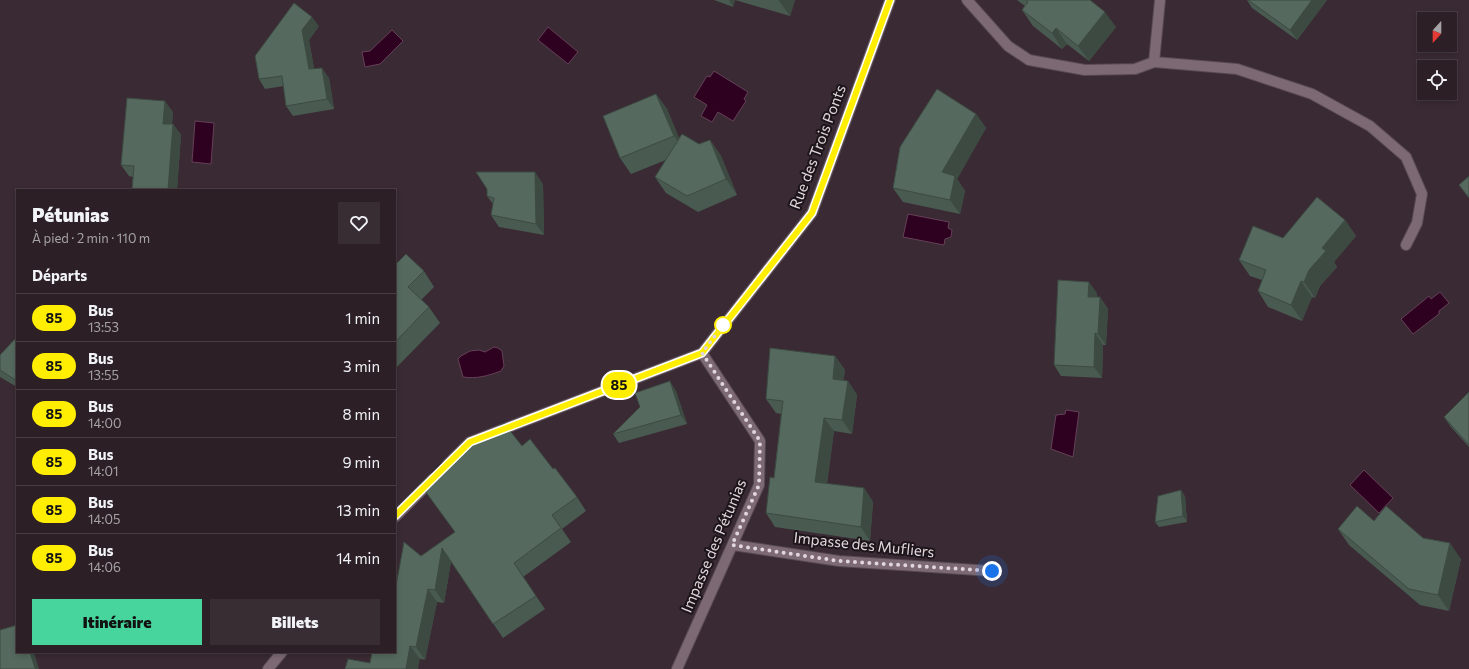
<!DOCTYPE html>
<html lang="fr">
<meta charset="utf-8">
<style>
:root{--surface:#2c2026;--page:#382d32;--text:#f1f3f6;--muted:#a6a3a7;--line:#483e43;--accent:#48d49d}
body{margin:0;font-family:Commissioner,sans-serif;background:var(--page);color:var(--text);height:100vh;display:flex;flex-direction:column;font-size:15px;white-space:nowrap}
*{box-sizing:border-box;margin:0}
p{font-size:13px;color:var(--muted)}
.icon{flex:none;width:22px;height:22px;fill:none;stroke:currentColor;stroke-width:2;stroke-linecap:round;stroke-linejoin:round}
.map{position:relative;flex:1;overflow:hidden}
.sheet{position:absolute;left:16px;top:189px;width:380px;height:464px;display:flex;flex-direction:column;background:var(--surface);border-radius:0px;box-shadow:0 2px 6px #0003,0 0 0 1px var(--line)}
.sheet>*{flex:none}
.badge{padding:0 8px;border-radius:13px;font-size:14px;line-height:26px}
.needle{width:26px;rotate:201deg}
.fabs{position:absolute;left:1417px;top:12px;display:grid;gap:8px}
.fabs a{display:grid;place-items:center;width:40px;height:40px;border-radius:0px;background:var(--surface);box-shadow:0 2px 6px #0003,0 0 0 1px var(--line);font-size:20px}
.you{position:absolute;width:20px;height:20px;margin:-10px;border:3px solid #fff;border-radius:50%;background:#1a73e8;box-shadow:0 0 0 6px #1a73e833}
.map>.badge{position:absolute;translate:-50% -50%;box-shadow:0 0 0 2px #fff}
h2{padding:0 16px;font-size:15px;line-height:36px}
.round{display:grid;place-items:center;flex:none;width:42px;height:42px;border-radius:0px;background:var(--page)}
.overview{display:flex;align-items:center;justify-content:space-between;height:68px;padding:0 16px}
h1{font-size:19px;font-weight:800;line-height:30px}
.primary-button{display:flex;gap:8px;margin-top:auto;padding:8px 16px}
.primary-button a{flex:1;height:46px;border-radius:0px;background:var(--accent);color:#111;font-size:16px;font-weight:800;line-height:46px;text-align:center}
.primary-button a+a{background:var(--page);color:var(--text)}
ul{padding:0;list-style:none}
li{display:flex;align-items:center;gap:12px;height:48px;padding:0 16px;border-top:1px solid var(--line)}
li div{flex:1}
li b{display:block;font-size:15px}
li em{font-style:normal}
li .badge{min-width:44px;font-weight:700;text-align:center}
.map>svg:first-child{display:block}
.water{fill:#2f0120;stroke:#644158}
.lines{fill:none;stroke-linecap:round;stroke-linejoin:round}
.street-casing{stroke:#574951;stroke-width:12}
.street{stroke:#7c6973;stroke-width:10}
.wall{fill:#495a51}
.shaded-wall{fill:#3c4a42}
.building{fill:#55695e;stroke:#3c4a42}
.line-casing{stroke:#fff;stroke-width:9}
.line{stroke:#ffee01;stroke-width:6}
.walk{stroke:#e1d6dc;stroke-width:4;stroke-dasharray:0 7.2}
.stop-dot{fill:#fff;stroke:#ffee01;stroke-width:2}
.labels{text-anchor:middle;stroke-width:4;stroke-linejoin:round;paint-order:stroke}
.street-label{font-size:15px;fill:#e1d6dc;stroke:#1c1519}
</style>
<div class="map">
<svg width="1469" height="669" viewBox="0 0 1469 669">
<rect width="100%" height="100%" fill="#3a2a33"/>
<!-- water -->
<g class="water">
<path d="M 548,27 L 578,52 L 568,64 L 538,40 Z"/>
<path d="M 392,30 L 403,41 L 380,64 L 365,67 L 362,52 L 370,51 Z"/>
<path d="M 714,71 L 748,92 L 744,99 L 746,101 L 733,121 L 718,112 L 712,122 L 701,116 L 707,105 L 694,97 L 707,76 L 710,77 Z"/>
<path d="M 195,121 L 214,123 L 211,164 L 192,162 Z"/>
<path d="M 908,214 L 949,222 L 948,228 L 952,230 L 951,237 L 945,239 L 944,245 L 903,237 Z"/>
<path d="M 1440,292 L 1449,303 L 1439,311 L 1439,314 L 1413,334 L 1401,319 L 1429,296 L 1431,299 Z"/>
<path d="M 494,347 L 498,348 L 502,351 L 504,366 L 501,371 C 487,376 477,379 463,377 L 458,359 L 461,356 L 470,351 L 479,350 L 485,352 Z"/>
<path d="M 1066,410 L 1079,412 L 1073,457 L 1051,449 L 1056,415 L 1065,414 Z"/>
<path d="M 1364,470 L 1393,498 L 1379,513 L 1350,485 Z"/>
</g>
<g class="lines">
<defs>
<g id="street">
<path d="M 967,0 L 1008,46 L 1029,60 L 1085,70 L 1135,69 L 1154,62"/>
<path d="M 1160,0 L 1154,62 L 1237,69 L 1312,94 L 1370,126 L 1406,157 L 1422,194 L 1417,223 L 1406,245"/>
<path d="M 448,464 L 470,442 L 702,353 L 812,213 L 890,0"/>
<path d="M 395,517 L 433,479"/>
<path d="M 733,545 L 839,561 L 992,571"/>
<path d="M 268,669 L 282,652"/>
<path d="M 677,669 L 759,485 L 760,441 L 702,353"/>
</g>
</defs>
<!-- street casing -->
<use href="#street" class="street-casing"/>
<!-- street -->
<use href="#street" class="street"/>
</g>
<!-- wall -->
<g class="wall">
<path d="M 714,0 L 795,0 L 790,16 L 735,0 L 733,7 Z"/>
<path d="M 1017,0 L 1090,0 L 1116,27 L 1089,61 L 1067,44 L 1062,49 L 1033,26 L 1022,10 L 1025,6 Z"/>
<path d="M 1247,0 L 1327,0 L 1297,40 L 1252,8 Z"/>
<path d="M 319,26 L 309,40 L 314,69 L 329,78 L 334,109 L 293,116 L 286,106 L 284,86 L 265,89 L 259,79 Z"/>
<path d="M 656,94 L 667,109 L 679,138 L 699,144 L 710,140 L 721,156 L 737,195 L 698,212 L 666,193 L 655,177 L 666,160 L 631,174 L 620,158 Z"/>
<path d="M 173,112 L 172,124 L 173,124 L 181,135 L 177,190 L 132,190 L 133,177 L 129,176 L 121,165 Z"/>
<path d="M 976,114 L 986,128 L 957,179 L 965,191 L 960,214 L 903,202 L 893,188 Z"/>
<path d="M 543,184 L 544,235 L 499,227 L 491,215 L 493,204 L 487,196 Z"/>
<path d="M 1345,220 L 1356,236 L 1334,262 L 1337,267 L 1320,286 L 1315,298 L 1312,297 L 1302,321 L 1268,307 L 1258,291 L 1262,280 L 1250,276 L 1239,260 L 1283,238 Z"/>
<path d="M 395,265 L 424,271 L 434,287 L 421,300 L 429,307 L 440,323 L 395,369 Z"/>
<path d="M 1097,293 L 1097,297 L 1100,297 L 1108,309 L 1106,345 L 1103,345 L 1102,378 L 1061,376 L 1054,365 Z"/>
<path d="M 17,337 L 17,387 L 0,377 L 0,355 Z"/>
<path d="M 835,356 L 845,370 L 843,381 L 848,381 L 857,395 L 852,434 L 834,431 L 827,484 L 864,488 L 873,502 L 870,541 L 775,527 L 766,513 L 774,478 L 781,414 L 776,413 L 766,399 Z"/>
<path d="M 676,391 L 687,424 L 619,443 L 613,434 Z"/>
<path d="M 1469,392 L 1469,447 L 1451,427 L 1444,417 Z"/>
<path d="M 522,446 L 553,469 L 577,497 L 586,511 L 562,529 L 571,542 L 523,577 L 545,609 L 503,638 L 451,562 L 444,603 L 437,602 L 425,660 L 395,652 L 421,556 L 455,532 L 420,484 Z"/>
<path d="M 1185,496 L 1187,522 L 1159,527 L 1155,522 Z"/>
<path d="M 1374,521 L 1423,538 L 1461,559 L 1449,611 L 1420,605 L 1349,545 L 1338,529 Z"/>
</g>
<!-- shaded-wall -->
<g class="shaded-wall">
<path d="M 729,0 L 735,0 L 733,7 Z"/>
<path d="M 779,0 L 795,0 L 790,16 L 779,1 Z"/>
<path d="M 1312,0 L 1327,0 L 1297,40 L 1290,30 Z"/>
<path d="M 1105,12 L 1116,27 L 1089,61 L 1078,46 Z"/>
<path d="M 312,17 L 319,26 L 309,40 L 316,79 L 309,69 L 302,30 Z"/>
<path d="M 1056,28 L 1067,44 L 1062,49 L 1052,33 Z"/>
<path d="M 322,68 L 329,78 L 334,109 L 327,99 Z"/>
<path d="M 656,94 L 667,109 L 685,152 L 674,136 Z"/>
<path d="M 165,101 L 173,112 L 171,135 L 163,124 Z"/>
<path d="M 976,114 L 986,128 L 957,179 L 965,191 L 960,214 L 950,200 L 942,172 Z"/>
<path d="M 173,124 L 181,135 L 177,190 L 168,190 Z"/>
<path d="M 710,140 L 721,156 L 737,195 L 726,179 Z"/>
<path d="M 535,172 L 543,184 L 544,235 L 536,224 Z"/>
<path d="M 1345,220 L 1356,236 L 1334,262 L 1337,267 L 1320,286 L 1315,298 L 1304,282 L 1309,270 L 1322,248 Z"/>
<path d="M 1301,281 L 1312,297 L 1302,321 L 1291,305 Z"/>
<path d="M 1089,282 L 1097,293 L 1096,308 L 1088,297 Z"/>
<path d="M 1100,297 L 1108,309 L 1106,345 L 1098,334 Z"/>
<path d="M 1095,333 L 1103,345 L 1102,378 L 1094,367 Z"/>
<path d="M 835,356 L 845,370 L 842,393 L 833,379 Z"/>
<path d="M 670,381 L 676,391 L 687,424 L 681,415 Z"/>
<path d="M 848,381 L 857,395 L 852,434 L 842,420 Z"/>
<path d="M 824,418 L 834,431 L 825,496 L 815,482 Z"/>
<path d="M 864,488 L 873,502 L 870,541 L 861,527 Z"/>
<path d="M 1181,490 L 1185,496 L 1187,522 L 1183,516 Z"/>
<path d="M 1450,543 L 1461,559 L 1449,611 L 1438,595 Z"/>
<path d="M 442,548 L 451,562 L 444,603 L 435,590 Z"/>
<path d="M 428,589 L 437,602 L 425,660 L 416,647 Z"/>
<path d="M 410,646 L 420,659 L 418,669 L 406,669 Z"/>
<path d="M 30,652 L 34,652 L 39,669 L 36,669 L 35,668 Z"/>
</g>
<!-- building -->
<g class="building">
<path d="M 1026,0 L 1090,0 L 1105,12 L 1078,46 L 1056,28 L 1052,33 L 1022,10 L 1028,2 Z"/>
<path d="M 1248,0 L 1312,0 L 1290,30 Z"/>
<path d="M 294,3 L 312,17 L 302,30 L 309,69 L 322,68 L 327,99 L 286,106 L 282,76 L 259,79 L 255,56 Z"/>
<path d="M 937,89 L 976,114 L 942,172 L 955,176 L 950,200 L 893,188 L 900,147 Z"/>
<path d="M 656,94 L 674,136 L 620,158 L 603,116 Z"/>
<path d="M 127,98 L 165,101 L 163,124 L 173,124 L 168,190 L 132,190 L 134,166 L 121,165 Z"/>
<path d="M 682,134 L 699,144 L 710,140 L 726,179 L 687,196 L 655,177 Z"/>
<path d="M 476,172 L 535,172 L 536,224 L 491,215 L 494,198 L 487,196 L 487,189 Z"/>
<path d="M 1469,176 L 1469,198 L 1459,185 Z"/>
<path d="M 1317,197 L 1345,220 L 1322,248 L 1326,251 L 1309,270 L 1304,282 L 1301,281 L 1291,305 L 1258,291 L 1266,270 L 1239,260 L 1253,226 L 1283,238 Z"/>
<path d="M 406,254 L 424,271 L 408,287 L 429,307 L 395,342 L 395,265 Z"/>
<path d="M 1058,280 L 1089,282 L 1088,297 L 1100,297 L 1098,334 L 1095,333 L 1094,367 L 1054,365 Z"/>
<path d="M 17,337 L 17,381 L 0,370 L 0,355 Z"/>
<path d="M 770,348 L 835,356 L 833,379 L 848,381 L 842,420 L 824,418 L 815,482 L 864,488 L 861,527 L 766,513 L 770,477 L 774,478 L 783,401 L 766,399 Z"/>
<path d="M 670,381 L 681,415 L 613,434 L 640,407 L 635,393 Z"/>
<path d="M 1469,392 L 1469,445 L 1444,417 Z"/>
<path d="M 504,423 L 522,446 L 530,439 L 553,469 L 555,468 L 577,497 L 552,515 L 561,528 L 514,563 L 536,596 L 493,624 L 442,548 L 435,590 L 428,589 L 416,647 L 410,646 L 406,669 L 345,669 L 348,659 L 370,663 L 372,652 L 395,652 L 395,591 L 404,542 L 421,556 L 455,532 L 420,484 L 465,449 L 475,443 Z"/>
<path d="M 1181,490 L 1183,516 L 1155,522 L 1158,496 Z"/>
<path d="M 1357,506 L 1374,521 L 1386,506 L 1423,538 L 1450,543 L 1438,595 L 1409,589 L 1338,529 Z"/>
<path d="M 17,625 L 17,652 L 30,652 L 35,668 L 36,669 L 0,669 L 0,630 Z"/>
</g>
<g class="lines">
<defs>
<path id="line" d="M 395,516 L 470,442 L 702,353 L 812,213 L 890,0"/>
</defs>
<!-- line casing -->
<use href="#line" class="line-casing"/>
<!-- line -->
<use href="#line" class="line"/>
<!-- walk -->
<path class="walk" d="M 723,325 L 702,353 L 760,441 L 759,485 L 732,545 L 839,561 L 992,571"/>
</g>
<!-- markers -->
<circle class="stop-dot" cx="723" cy="325" r="8"/>
<g class="labels">
<!-- street labels -->
<g class="street-label">
<text transform="translate(818 147) rotate(-69)" y="5">Rue des Trois Ponts</text>
<text transform="translate(864 545) rotate(6)" y="5">Impasse des Mufliers</text>
<text transform="translate(714 546) rotate(-67)" y="5">Impasse des Pétunias</text>
</g>
</g>
</svg>
<div class="fabs">
<a><svg class="needle" viewBox="-14 -14 28 28"><path d="M0-13l5 13h-10z" fill="#e53935"/><path d="M0 13l5-13h-10z" fill="#a6a3a7"/></svg></a>
<a><svg class="icon" aria-label="locate" viewBox="0 0 24 24"><circle cx="12" cy="12" r="6"/><path d="M12 2v4M12 18v4M2 12h4M18 12h4"/></svg></a>
</div>
<div class="you" style="left:992px;top:571px"></div>
<b class="badge" style="left:619px;top:385px;background:#ffee01;color:#111">85</b>
<section class="sheet">
<div class="overview"><div><h1>Pétunias</h1><p>À pied · 2 min · 110 m</p></div><a class="round"><svg class="icon" aria-label="heart" viewBox="0 0 24 24"><path d="M12 20l-8-8c-3-5 5-10 8-4 3-6 11-1 8 4z"/></svg></a></div>
<h2>Départs</h2>
<ul>
<li><span class="badge" style="background:#ffee01;color:#111">85</span><div><b>Bus</b><p>13:53</p></div><em>1 min</em></li>
<li><span class="badge" style="background:#ffee01;color:#111">85</span><div><b>Bus</b><p>13:55</p></div><em>3 min</em></li>
<li><span class="badge" style="background:#ffee01;color:#111">85</span><div><b>Bus</b><p>14:00</p></div><em>8 min</em></li>
<li><span class="badge" style="background:#ffee01;color:#111">85</span><div><b>Bus</b><p>14:01</p></div><em>9 min</em></li>
<li><span class="badge" style="background:#ffee01;color:#111">85</span><div><b>Bus</b><p>14:05</p></div><em>13 min</em></li>
<li><span class="badge" style="background:#ffee01;color:#111">85</span><div><b>Bus</b><p>14:06</p></div><em>14 min</em></li>
</ul>
<div class="primary-button"><a>Itinéraire</a><a>Billets</a></div>
</section>
</div>
